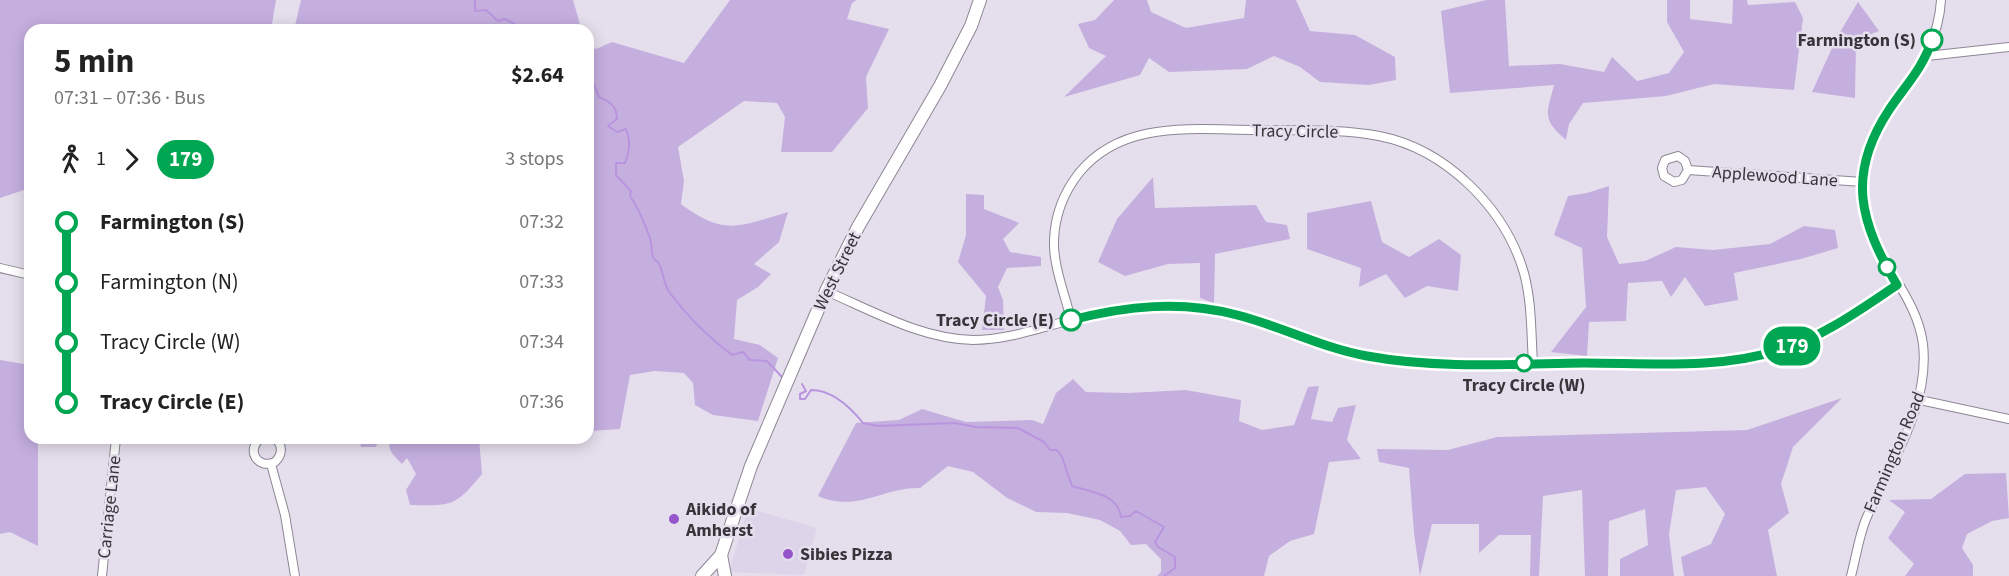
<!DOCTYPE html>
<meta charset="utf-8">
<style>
:root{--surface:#fff;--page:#f2f2f2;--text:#222;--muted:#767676}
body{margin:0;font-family:"Source Sans 3",sans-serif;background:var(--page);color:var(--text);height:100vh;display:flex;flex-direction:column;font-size:22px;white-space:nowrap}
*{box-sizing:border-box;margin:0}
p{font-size:20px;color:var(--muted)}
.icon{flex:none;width:33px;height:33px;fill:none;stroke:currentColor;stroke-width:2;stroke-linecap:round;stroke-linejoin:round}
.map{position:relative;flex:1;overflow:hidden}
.drawer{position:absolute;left:24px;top:24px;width:570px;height:420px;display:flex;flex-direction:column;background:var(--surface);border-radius:18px;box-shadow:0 3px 15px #0003}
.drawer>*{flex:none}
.badge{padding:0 12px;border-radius:20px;font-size:21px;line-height:39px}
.map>.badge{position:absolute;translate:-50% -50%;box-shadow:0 0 0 3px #fff}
.legs{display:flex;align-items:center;gap:9px;height:66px;padding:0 30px;font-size:20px}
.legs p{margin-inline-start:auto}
.overview{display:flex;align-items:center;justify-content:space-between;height:102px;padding:0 30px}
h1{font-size:33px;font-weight:700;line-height:45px}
ul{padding:0 30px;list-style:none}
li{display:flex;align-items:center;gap:21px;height:60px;font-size:22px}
li i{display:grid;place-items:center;width:9px;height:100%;margin:0 8px;background:currentColor}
li i::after{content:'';width:15px;height:15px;margin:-8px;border:4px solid;border-radius:50%;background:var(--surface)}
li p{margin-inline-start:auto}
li:first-child i{background:linear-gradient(#0000 50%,currentColor 0)}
li:last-child i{background:linear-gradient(currentColor 50%,#0000 0)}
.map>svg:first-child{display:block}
.built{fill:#ded4ea}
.green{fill:#c5afdf}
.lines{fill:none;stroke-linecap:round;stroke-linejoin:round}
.stream{stroke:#b995df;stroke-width:2}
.street-casing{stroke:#8c8694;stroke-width:10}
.secondary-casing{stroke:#8c8694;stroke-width:14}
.street{stroke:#fff;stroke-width:8}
.secondary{stroke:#fff;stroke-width:12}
.line-1-casing{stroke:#fff;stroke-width:14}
.line-1{stroke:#00a651;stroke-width:9}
.stop-1-dot{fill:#fff;stroke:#00a651;stroke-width:3}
.poi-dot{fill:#9455cb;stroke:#e5dfed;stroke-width:2}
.labels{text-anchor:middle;stroke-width:5;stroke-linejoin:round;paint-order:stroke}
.stop-label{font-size:18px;font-weight:bold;fill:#37343a;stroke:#e5dfed;text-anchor:end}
.street-label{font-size:18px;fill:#37343a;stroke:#e5dfed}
.poi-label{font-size:18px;font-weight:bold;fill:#37343a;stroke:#e5dfed;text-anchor:start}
</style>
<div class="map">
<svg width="2009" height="576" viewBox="0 0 2009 576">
<rect width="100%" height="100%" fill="#e5dfed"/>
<!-- built -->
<path class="built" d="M 748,508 L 817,528 L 804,575 L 729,572 Z"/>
<!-- green -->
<g class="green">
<path d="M 0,0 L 276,0 L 271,30 L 30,30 L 30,191 L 27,189 L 0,198 Z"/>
<path d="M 301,0 L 573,0 L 580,24 L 576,30 L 294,30 Z"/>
<path d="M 730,0 L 857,0 L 852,3 L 847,19 L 889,29 L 866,77 L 868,108 L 832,152 L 781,152 L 785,117 L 777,103 L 744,101 L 678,147 L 684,181 L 681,204 C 725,237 740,226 788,212 L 779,242 L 754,264 L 771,274 L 758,287 L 737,300 L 734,339 L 760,345 L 778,358 L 758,421 L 713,415 L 695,405 L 693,383 L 684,373 L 655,371 L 630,375 L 620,429 L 591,431 L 588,397 L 588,45 L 596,49 L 612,42 L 684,63 Z"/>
<path d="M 1114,0 L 1147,0 L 1151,12 L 1186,28 L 1244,18 L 1246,0 L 1296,0 L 1310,31 L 1355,35 L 1395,57 L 1396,80 L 1369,85 L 1320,82 L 1300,67 L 1274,56 L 1247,69 L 1169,72 L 1149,58 L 1140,75 L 1064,97 L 1106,56 L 1089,48 L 1078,24 L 1095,20 Z"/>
<path d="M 1486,0 L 1505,0 L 1509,66 L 1560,64 L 1604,72 L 1612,57 L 1637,81 L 1669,73 L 1684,52 L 1667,22 L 1667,0 L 1690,0 L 1690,19 L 1732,24 L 1733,0 L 1747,0 L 1748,5 L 1795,2 L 1803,18 L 1794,90 L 1714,84 L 1666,96 L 1583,103 L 1569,124 L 1566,140 C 1541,119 1547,113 1554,85 L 1450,93 L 1441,11 Z"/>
<path d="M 1858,2 L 1879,31 L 1856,40 L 1855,98 L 1812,92 L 1837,37 Z"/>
<path d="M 1153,177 L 1155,208 L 1256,205 L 1266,222 L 1287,225 L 1290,239 L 1215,254 L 1214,303 L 1200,298 L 1200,263 L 1168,264 L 1125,276 L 1098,262 L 1117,219 Z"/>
<path d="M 1609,186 L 1607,237 L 1619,264 L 1645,261 L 1676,247 L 1713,250 L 1770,244 L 1804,226 L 1835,230 L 1838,248 L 1801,259 L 1734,273 L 1738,300 L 1705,306 L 1685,277 L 1671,297 L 1662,281 L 1628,283 L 1626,321 L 1589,322 L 1587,356 L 1551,352 L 1586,307 L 1582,248 L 1554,235 L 1568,196 L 1587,193 Z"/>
<path d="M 966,194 L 984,195 L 984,209 L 1019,223 L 1003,239 L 1010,252 L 1041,257 L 1041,266 L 1007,268 L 998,287 L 1003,300 L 1004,330 L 982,330 L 986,296 L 958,262 L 966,235 Z"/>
<path d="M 1371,201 L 1382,242 L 1409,257 L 1439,239 L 1461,255 L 1458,291 L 1427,286 L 1405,298 L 1386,274 L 1359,287 L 1361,268 L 1307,249 L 1307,213 Z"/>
<path d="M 0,360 L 30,365 L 30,438 L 38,438 L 38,546 L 10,532 L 0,534 Z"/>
<path d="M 1073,379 L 1086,392 L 1128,393 L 1186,390 L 1241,400 L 1239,421 L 1262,430 L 1294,425 L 1308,387 L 1319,386 L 1311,419 L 1332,422 L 1338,408 L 1356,405 L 1347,440 L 1361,459 L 1329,462 L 1314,534 L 1290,541 L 1269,556 L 1264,576 L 1157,576 L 1161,572 L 1161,559 L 1146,544 L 1131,545 L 1120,531 L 1100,520 L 1067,513 L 1036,512 L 1007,498 L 973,472 L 948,466 L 920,488 C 883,487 858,513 818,496 L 856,423 L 899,420 L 922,409 L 966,422 L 1032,420 L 1043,424 L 1056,393 Z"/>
<path d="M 1842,398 L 1793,447 L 1781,484 L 1789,513 L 1768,530 L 1777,576 L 1684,576 L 1681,557 L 1711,544 L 1725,514 L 1706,487 L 1676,490 L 1669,534 L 1674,576 L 1620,576 L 1620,559 L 1648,545 L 1645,509 L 1609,521 L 1608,576 L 1585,576 L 1582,490 L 1543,496 L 1539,576 L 1530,576 L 1531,535 L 1499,535 L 1479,553 L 1479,524 L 1432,524 L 1420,576 L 1414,533 L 1409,468 L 1379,462 L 1377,449 L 1448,450 L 1497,437 L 1747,430 Z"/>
<path d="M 359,438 L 379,438 L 376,447 L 361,447 Z"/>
<path d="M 390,438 L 479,438 L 482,474 C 455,507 451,506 410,505 L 406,490 L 416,474 L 407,458 L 402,464 C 393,455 387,450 390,438 Z"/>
<path d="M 2006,473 L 2009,518 L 1992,521 L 1967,534 L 1962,548 L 1973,565 L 1973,576 L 1905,576 L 1914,564 L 1888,538 L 1905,512 L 1889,500 L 1931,499 L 1965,474 Z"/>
</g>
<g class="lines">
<!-- stream -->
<g class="stream">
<path d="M 475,0 L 475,11 L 486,10 L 498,21 L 505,19 L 526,30"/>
<path d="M 588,70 L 599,97 C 610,102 617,106 617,119 L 608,126 L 617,132 L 626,129 C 631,140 629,153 625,163 L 616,163 L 616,175 L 631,191 L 630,196 C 639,209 645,224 650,238 C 652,244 651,251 653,257 C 656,263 656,258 659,264 C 664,273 663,284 670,293 C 687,316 708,337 732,355 L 743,352 L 750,360 L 767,361 L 782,377"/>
<path d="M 802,384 L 806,391 L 800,394 L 800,399 L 805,399 L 811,390 C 832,390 851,408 863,423 L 878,426 L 955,423 L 976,427 L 1018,428 L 1044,442 L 1050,450 L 1057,450 L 1062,457 L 1072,486 C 1091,492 1118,494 1121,517 L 1130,516 L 1136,511 L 1164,527 L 1155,542 L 1158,547 L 1175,557 L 1175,568 L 1164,576"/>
</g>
<defs>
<g id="street">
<path d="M 1927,56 L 2009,47"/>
<path d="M 1688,170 L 1685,161 L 1678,156 L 1665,160 L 1662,168 L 1664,176 L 1674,182 L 1682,180 L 1688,170 L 1863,182"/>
<path d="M 0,268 L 30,275"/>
<path d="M 826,291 C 873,311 921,339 973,340 C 1007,340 1039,328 1071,320 C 1111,310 1151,303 1192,306 C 1252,311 1306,343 1364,355 C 1427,369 1495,363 1559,363 C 1632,363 1710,371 1780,350 C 1823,337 1861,310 1897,285"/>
<path d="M 1071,320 C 1065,294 1053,266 1054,240 C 1055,215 1064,192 1079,173 C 1123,119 1195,130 1257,130 C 1297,131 1339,128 1379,136 C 1446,149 1505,208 1524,273 C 1532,303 1531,333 1533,363"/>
<path d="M 1920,400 L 2009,419"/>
<path d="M 261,438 C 245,450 258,470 275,462 C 283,454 283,444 274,438"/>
<path d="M 271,464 L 285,515 L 295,576"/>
<path d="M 102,576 L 116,438"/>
<path d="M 1851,576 C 1856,557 1859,536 1866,519 C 1890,463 1930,407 1923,344 C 1915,284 1857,250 1863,180 C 1870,107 1937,75 1941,0"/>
</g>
<g id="secondary">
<path d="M 721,555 L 725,576"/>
<path d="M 702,576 L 721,555 L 751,466 L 826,291 L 858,227 L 940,86 L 971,26 L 980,0"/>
</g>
</defs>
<!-- street casing -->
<use href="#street" class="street-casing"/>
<!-- secondary casing -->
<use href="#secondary" class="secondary-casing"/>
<!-- street -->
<use href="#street" class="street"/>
<!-- secondary -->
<use href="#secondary" class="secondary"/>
</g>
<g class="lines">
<defs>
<path id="line-1" d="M 1071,320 C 1126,306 1181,300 1237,315 C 1281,326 1322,348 1367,356 C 1437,369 1513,364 1584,363 C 1650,363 1719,370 1783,349 C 1824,336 1861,309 1897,285 C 1860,222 1846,175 1889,110 C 1905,86 1923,68 1932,40"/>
</defs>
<!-- line-1 casing -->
<use href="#line-1" class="line-1-casing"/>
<!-- line-1 -->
<use href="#line-1" class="line-1"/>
</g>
<!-- markers -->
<g class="stop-1-dot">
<circle cx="1932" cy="40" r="10"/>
<circle cx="1887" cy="267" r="8"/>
<circle cx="1071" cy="320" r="10"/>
<circle cx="1524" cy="363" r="8"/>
</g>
<g class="poi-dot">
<circle cx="674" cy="519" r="6"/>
<circle cx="788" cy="554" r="6"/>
</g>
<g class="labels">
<!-- stop labels -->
<g class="stop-label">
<text x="1916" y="46">Farmington (S)</text>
<text x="1054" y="326">Tracy Circle (E)</text>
<text x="1524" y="391" text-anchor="middle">Tracy Circle (W)</text>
</g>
<!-- street labels -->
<g class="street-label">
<text transform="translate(1295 131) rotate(1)" y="6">Tracy Circle</text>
<text transform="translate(1775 176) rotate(4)" y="6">Applewood Lane</text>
<text transform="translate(837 271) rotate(-64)" y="6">West Street</text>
<text transform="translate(1894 452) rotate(-67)" y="6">Farmington Road</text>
<text transform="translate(109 507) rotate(-84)" y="6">Carriage Lane</text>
</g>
<!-- poi labels -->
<g class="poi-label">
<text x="686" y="515">Aikido of<tspan x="686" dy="21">Amherst</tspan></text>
<text x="800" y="560">Sibies Pizza</text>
</g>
</g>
</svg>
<b class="badge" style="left:1792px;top:346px;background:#00a651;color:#fff">179</b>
<section class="drawer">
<div class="overview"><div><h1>5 min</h1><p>07:31 – 07:36 · Bus</p></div><b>$2.64</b></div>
<div class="legs"><svg class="icon" aria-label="walk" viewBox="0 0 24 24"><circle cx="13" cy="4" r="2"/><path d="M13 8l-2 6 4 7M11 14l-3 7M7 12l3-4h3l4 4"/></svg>1<svg class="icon" aria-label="forward" viewBox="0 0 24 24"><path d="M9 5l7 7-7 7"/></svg><b class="badge" style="background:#00a651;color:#fff">179</b><p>3 stops</p></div>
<ul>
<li><i style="color:#00a651"></i><b>Farmington (S)</b><p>07:32</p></li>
<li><i style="color:#00a651"></i><span>Farmington (N)</span><p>07:33</p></li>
<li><i style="color:#00a651"></i><span>Tracy Circle (W)</span><p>07:34</p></li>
<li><i style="color:#00a651"></i><b>Tracy Circle (E)</b><p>07:36</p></li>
</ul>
</section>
</div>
